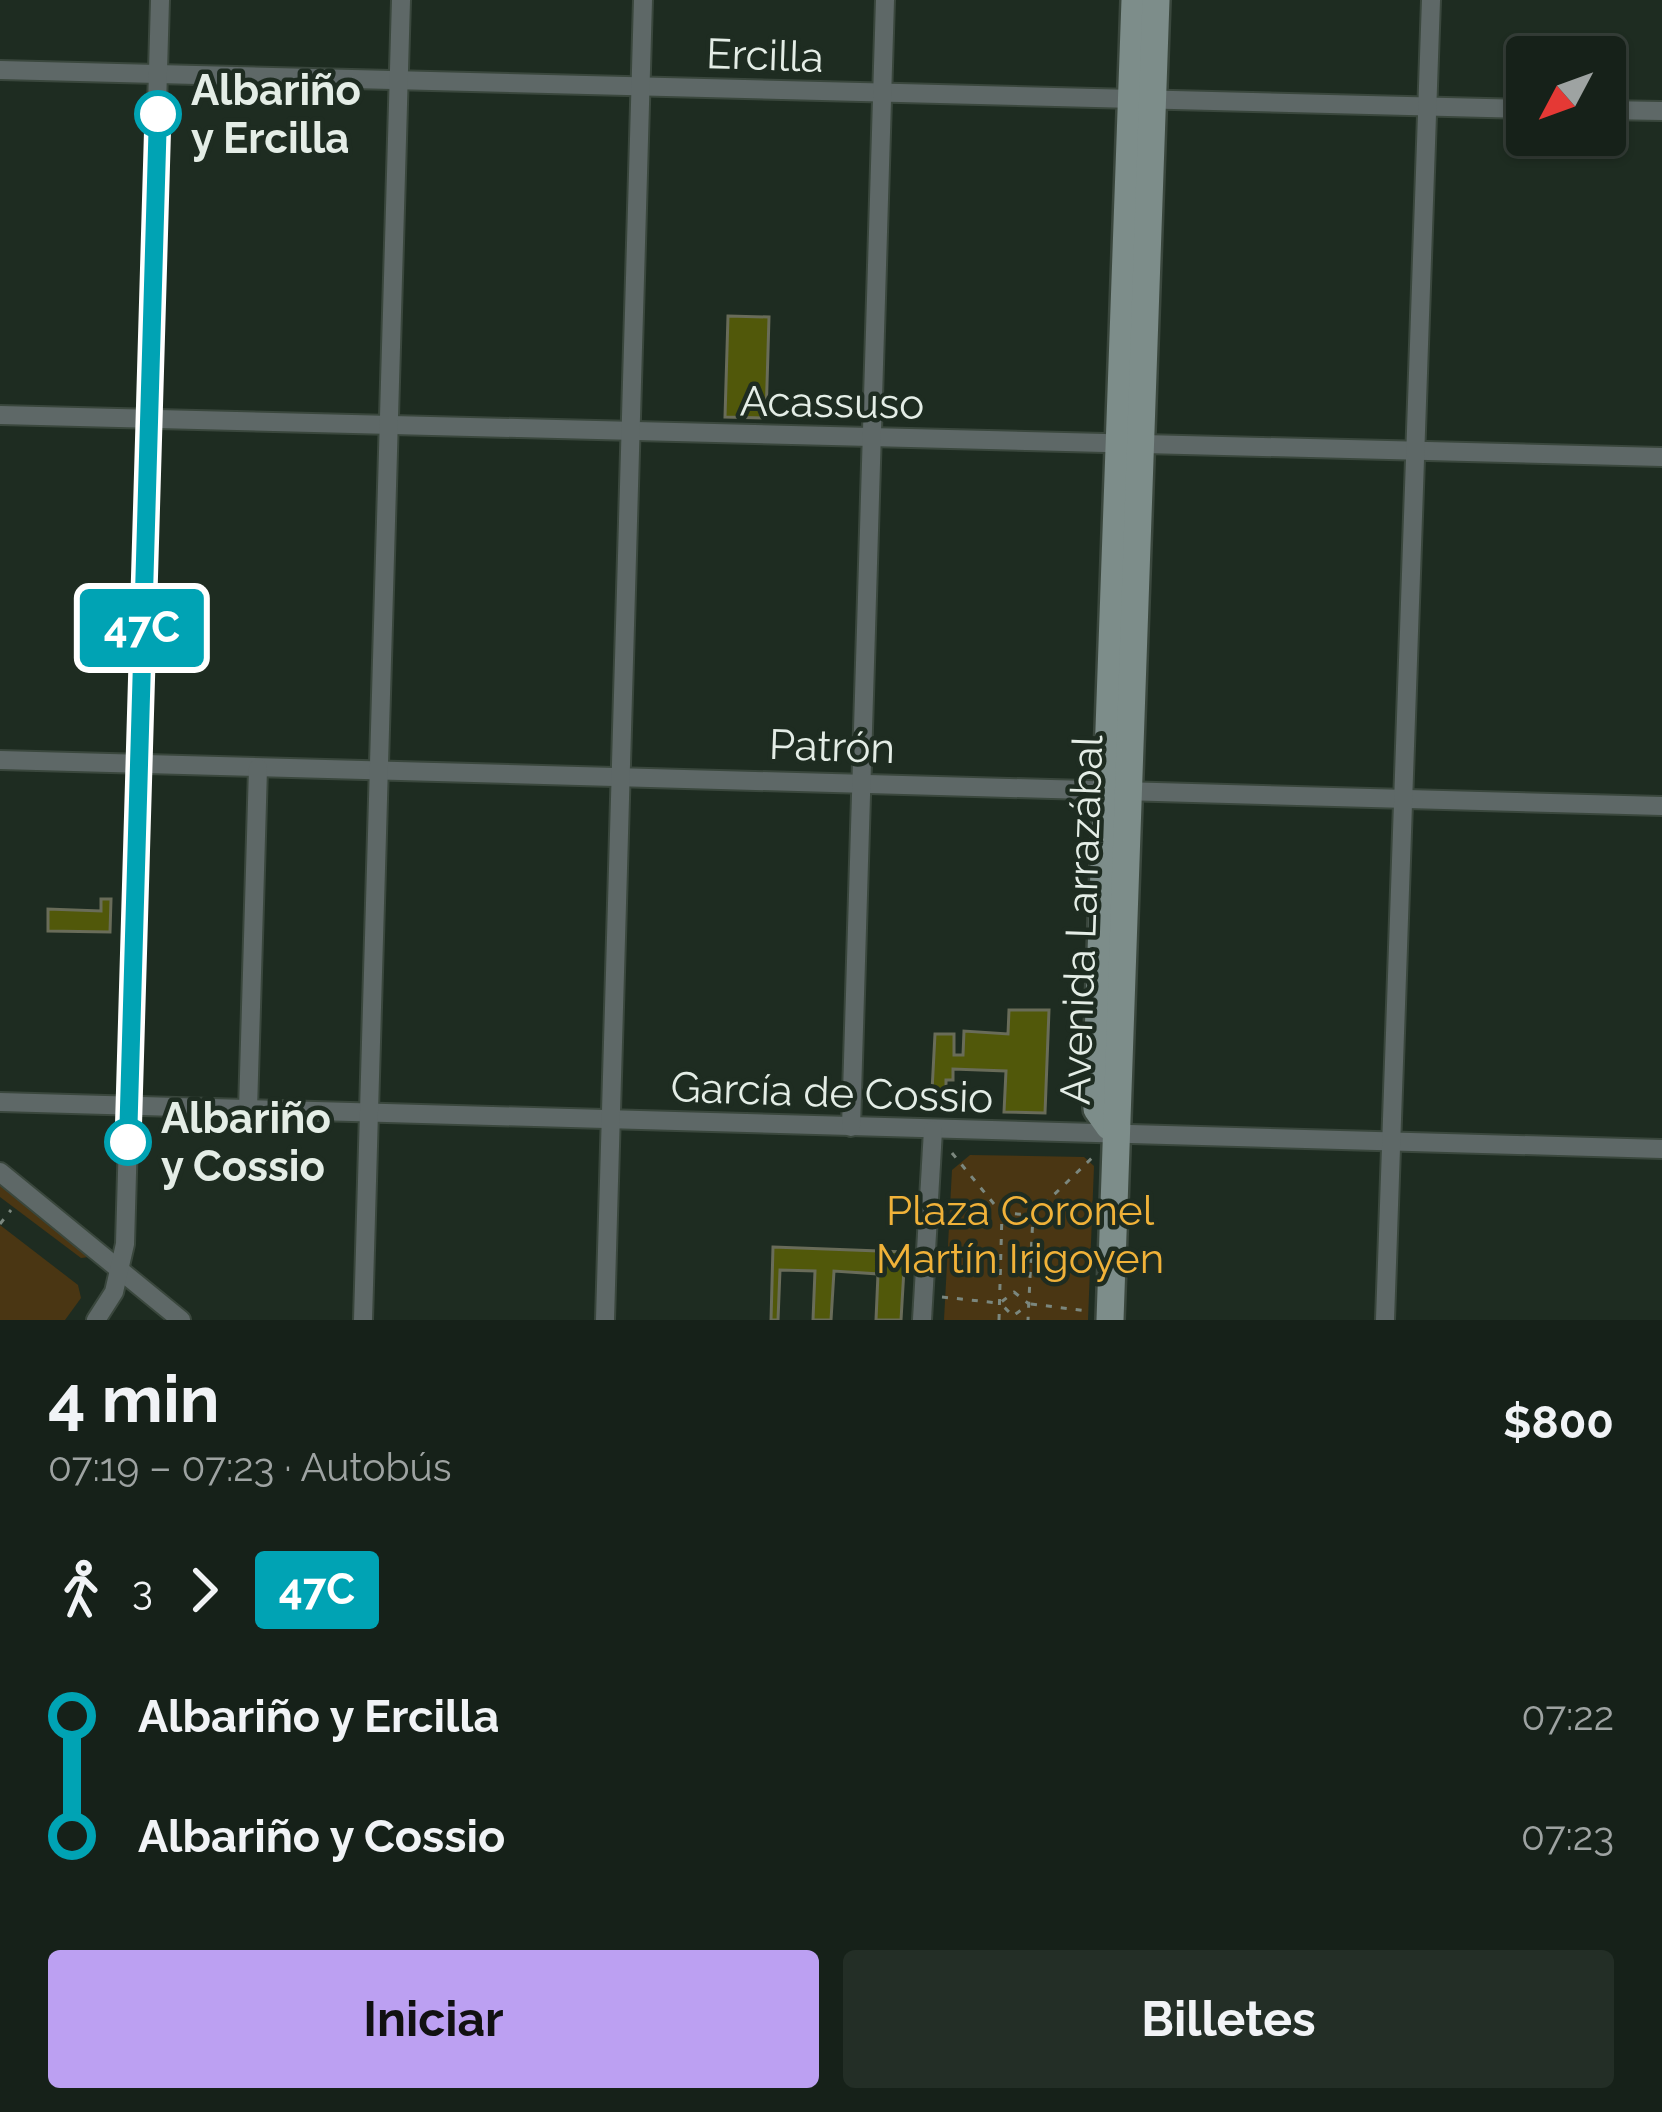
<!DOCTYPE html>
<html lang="es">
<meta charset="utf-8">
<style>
:root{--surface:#162119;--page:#232e26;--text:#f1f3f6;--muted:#9ea3a2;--line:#353e38;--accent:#bca0f2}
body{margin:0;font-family:Raleway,sans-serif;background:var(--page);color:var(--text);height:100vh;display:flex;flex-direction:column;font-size:45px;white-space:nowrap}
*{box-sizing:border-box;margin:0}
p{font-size:39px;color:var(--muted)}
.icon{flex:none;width:66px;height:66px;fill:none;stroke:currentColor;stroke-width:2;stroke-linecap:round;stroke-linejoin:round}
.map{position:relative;height:1320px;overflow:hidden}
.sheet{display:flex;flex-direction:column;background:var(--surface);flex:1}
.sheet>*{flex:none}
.badge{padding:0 24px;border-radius:9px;font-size:42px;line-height:78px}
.needle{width:78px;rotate:229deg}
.buttons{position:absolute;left:1506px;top:36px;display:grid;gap:24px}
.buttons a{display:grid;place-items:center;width:120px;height:120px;border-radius:12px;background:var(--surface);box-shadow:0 3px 9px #0004,0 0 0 3px var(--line);font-size:60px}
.map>.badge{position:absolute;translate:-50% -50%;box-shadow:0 0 0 6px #fff}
.legs{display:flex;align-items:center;gap:18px;height:132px;padding:0 48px;font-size:39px}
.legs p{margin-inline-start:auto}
.summary{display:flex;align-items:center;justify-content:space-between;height:204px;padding:0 48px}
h1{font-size:66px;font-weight:700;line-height:90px}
.primary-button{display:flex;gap:24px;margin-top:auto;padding:24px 48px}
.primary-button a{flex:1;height:138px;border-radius:12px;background:var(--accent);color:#111;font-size:48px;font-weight:700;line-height:138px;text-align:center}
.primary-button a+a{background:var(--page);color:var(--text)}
ul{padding:0 48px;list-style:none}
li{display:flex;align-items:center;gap:42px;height:120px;font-size:45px}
li i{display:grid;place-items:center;width:18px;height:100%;margin:0 15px;background:currentColor}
li i::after{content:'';width:30px;height:30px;margin:-15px;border:9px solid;border-radius:50%;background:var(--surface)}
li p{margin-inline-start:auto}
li:first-child i{background:linear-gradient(#0000 50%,currentColor 0)}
li:last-child i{background:linear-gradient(currentColor 50%,#0000 0)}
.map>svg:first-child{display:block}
.green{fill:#4a3613}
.building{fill:#51580a;stroke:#696c59;stroke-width:3}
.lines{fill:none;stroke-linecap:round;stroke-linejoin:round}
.street-casing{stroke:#3a473d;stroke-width:22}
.secondary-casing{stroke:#3a473d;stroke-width:32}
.path{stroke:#7b877e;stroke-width:3;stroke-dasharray:6 9;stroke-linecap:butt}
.street{stroke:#5e6867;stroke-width:18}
.secondary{stroke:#7d8d8a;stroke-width:27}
.line-1-casing{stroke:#fff;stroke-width:27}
.line-1{stroke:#00a3b4;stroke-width:18}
.stop-1-dot{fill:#fff;stroke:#00a3b4;stroke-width:6}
.labels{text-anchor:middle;stroke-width:9;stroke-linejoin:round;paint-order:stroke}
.street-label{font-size:42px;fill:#e4ede6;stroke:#1e2c21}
.stop-label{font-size:42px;font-weight:bold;fill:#e4ede6;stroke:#1e2c21;text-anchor:start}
.park-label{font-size:42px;fill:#f0b239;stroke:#1e2c21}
</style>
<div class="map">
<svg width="1662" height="1320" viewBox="0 0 1662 1320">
<rect width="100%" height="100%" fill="#1e2c21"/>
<!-- green -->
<g class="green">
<path d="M 970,1155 L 1084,1157 L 1094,1166 L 1088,1320 L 944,1320 L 952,1170 Z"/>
<path d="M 0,1181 L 91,1253 L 89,1257 L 81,1258 L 0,1197 Z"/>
<path d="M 0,1225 L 78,1285 L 81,1298 L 65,1320 L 0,1320 Z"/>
</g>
<!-- building -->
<g class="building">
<path d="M 728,316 L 769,317 L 766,418 L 725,417 Z"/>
<path d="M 101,899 L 111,899 L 110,932 L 48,931 L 48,909 L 101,911 Z"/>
<path d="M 1009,1010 L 1049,1010 L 1045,1113 L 1004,1112 L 1006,1071 L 953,1069 L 953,1080 L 946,1080 L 946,1111 L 931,1110 L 935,1034 L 954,1034 L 954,1055 L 963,1055 L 964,1031 L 1008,1034 Z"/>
<path d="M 773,1247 L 905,1252 L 901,1320 L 876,1320 L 878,1274 L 834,1271 L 831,1320 L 813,1320 L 815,1271 L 780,1270 L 778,1320 L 771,1320 Z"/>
</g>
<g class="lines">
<defs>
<g id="street">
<path d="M 0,70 L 1527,109"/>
<path d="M 1605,110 L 1662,111"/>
<path d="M 0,415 L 1662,457"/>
<path d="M 0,760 L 1662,806"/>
<path d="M 0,1102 L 1662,1149"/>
<path d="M 248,1110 L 258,768"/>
<path d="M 851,1127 L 885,0"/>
<path d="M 0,1172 L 181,1320"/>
<path d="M 96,1320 L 114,1292 L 125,1244 L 160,0"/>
<path d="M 363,1320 L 401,0"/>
<path d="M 605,1320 L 643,0"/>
<path d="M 922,1320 L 933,1130"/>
<path d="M 1385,1320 L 1431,0"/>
</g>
<g id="secondary">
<path d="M 1109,1126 L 1097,1109 L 1097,1065 L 1135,0"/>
<path d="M 1110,1320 L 1156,0"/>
</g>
</defs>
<!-- street casing -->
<use href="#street" class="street-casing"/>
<!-- secondary casing -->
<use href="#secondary" class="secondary-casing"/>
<!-- path -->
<g class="path">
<path d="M 952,1153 L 999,1210"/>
<path d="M 1033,1215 L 1095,1155"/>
<path d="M 0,1224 L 11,1210"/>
<path d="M 1014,1292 L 1029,1304 L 1013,1316 L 1000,1303 Z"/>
<path d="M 942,1297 L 998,1303"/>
<path d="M 1031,1304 L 1087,1311"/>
<path d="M 999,1320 L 1002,1213 L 1033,1215 L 1028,1320"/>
</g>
<!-- street -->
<use href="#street" class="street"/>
<!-- secondary -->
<use href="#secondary" class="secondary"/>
</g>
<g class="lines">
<defs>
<path id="line-1" d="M 128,1142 L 158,114"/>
</defs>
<!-- line-1 casing -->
<use href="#line-1" class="line-1-casing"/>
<!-- line-1 -->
<use href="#line-1" class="line-1"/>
</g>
<!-- markers -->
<g class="stop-1-dot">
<circle cx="158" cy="114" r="21"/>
<circle cx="128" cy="1142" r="21"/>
</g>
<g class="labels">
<!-- street labels -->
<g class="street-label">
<text transform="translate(765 55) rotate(2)" y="15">Ercilla</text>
<text transform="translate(832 402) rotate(1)" y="15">Acassuso</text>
<text transform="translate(832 746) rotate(2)" y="15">Patrón</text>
<text transform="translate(1081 920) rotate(-88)" y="15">Avenida Larrazábal</text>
<text transform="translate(832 1092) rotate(2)" y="15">García de Cossio</text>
</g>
<!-- stop labels -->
<g class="stop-label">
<text x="191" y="105">Albariño<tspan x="191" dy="48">y Ercilla</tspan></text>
<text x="161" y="1133">Albariño<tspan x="161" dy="48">y Cossio</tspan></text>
</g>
<!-- park labels -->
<g class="park-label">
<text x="1020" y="1225">Plaza Coronel<tspan x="1020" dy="48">Martín Irigoyen</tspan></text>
</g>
</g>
</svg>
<div class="buttons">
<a><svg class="needle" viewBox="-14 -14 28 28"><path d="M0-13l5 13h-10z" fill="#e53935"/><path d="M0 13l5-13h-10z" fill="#9ea3a2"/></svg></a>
</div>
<b class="badge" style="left:142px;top:628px;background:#00a3b4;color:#fff">47C</b>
</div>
<section class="sheet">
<div class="summary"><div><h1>4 min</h1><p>07:19 – 07:23 · Autobús</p></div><b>$800</b></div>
<div class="legs"><svg class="icon" aria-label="walk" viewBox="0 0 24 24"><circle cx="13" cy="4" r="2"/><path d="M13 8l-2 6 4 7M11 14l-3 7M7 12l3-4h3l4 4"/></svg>3<svg class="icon" aria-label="forward" viewBox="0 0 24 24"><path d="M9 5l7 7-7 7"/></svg><b class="badge" style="background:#00a3b4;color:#fff">47C</b></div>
<ul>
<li><i style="color:#00a3b4"></i><b>Albariño y Ercilla</b><p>07:22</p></li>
<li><i style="color:#00a3b4"></i><b>Albariño y Cossio</b><p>07:23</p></li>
</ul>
<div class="primary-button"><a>Iniciar</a><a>Billetes</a></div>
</section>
